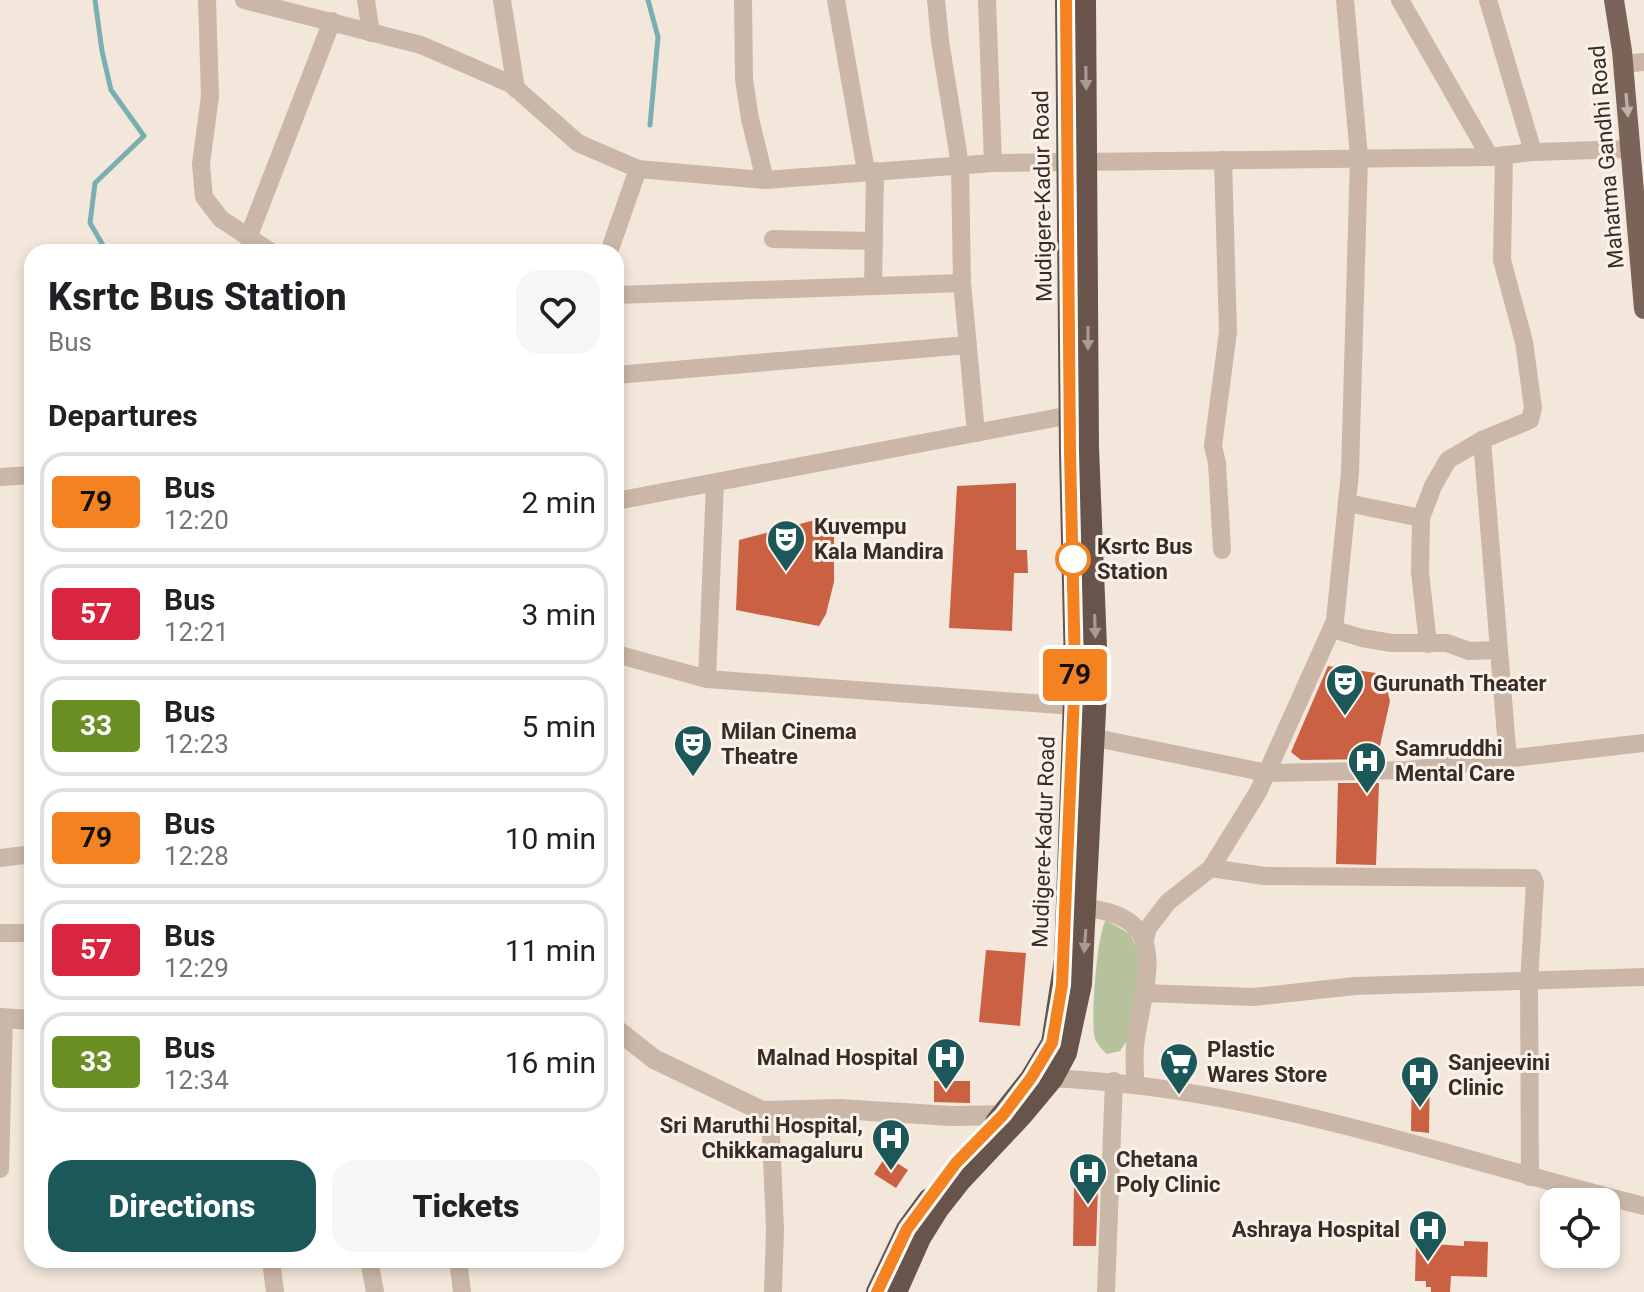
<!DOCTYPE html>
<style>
:root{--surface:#fff;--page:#f6f6f6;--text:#202124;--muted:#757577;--line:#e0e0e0;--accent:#1c575a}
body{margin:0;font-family:Roboto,sans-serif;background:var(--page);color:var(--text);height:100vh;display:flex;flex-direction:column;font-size:30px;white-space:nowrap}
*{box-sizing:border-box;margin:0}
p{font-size:26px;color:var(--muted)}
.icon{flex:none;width:44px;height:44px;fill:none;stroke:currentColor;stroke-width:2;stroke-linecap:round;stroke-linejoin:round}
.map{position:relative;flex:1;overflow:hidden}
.panel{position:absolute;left:24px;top:244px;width:600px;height:1024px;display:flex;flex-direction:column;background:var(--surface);border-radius:24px;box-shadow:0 4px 12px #0003}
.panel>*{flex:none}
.badge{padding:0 16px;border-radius:6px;font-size:28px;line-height:52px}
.buttons{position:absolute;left:1540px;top:1188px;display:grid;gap:16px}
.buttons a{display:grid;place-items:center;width:80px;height:80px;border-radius:16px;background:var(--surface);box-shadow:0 4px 12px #0003;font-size:40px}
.map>.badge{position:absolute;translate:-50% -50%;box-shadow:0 0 0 4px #fff}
h2{padding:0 24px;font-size:30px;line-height:72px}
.round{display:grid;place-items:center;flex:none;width:84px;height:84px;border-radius:24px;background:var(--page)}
.summary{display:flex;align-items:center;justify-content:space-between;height:136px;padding:0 24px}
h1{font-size:38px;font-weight:800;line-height:60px}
.primary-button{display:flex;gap:16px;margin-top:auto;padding:16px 24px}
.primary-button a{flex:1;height:92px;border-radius:24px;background:var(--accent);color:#fff;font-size:32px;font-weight:800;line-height:92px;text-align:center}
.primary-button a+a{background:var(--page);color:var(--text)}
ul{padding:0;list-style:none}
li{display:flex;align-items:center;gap:24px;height:100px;margin:0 16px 12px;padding:0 8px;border:4px solid var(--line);border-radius:24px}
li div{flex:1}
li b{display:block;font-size:30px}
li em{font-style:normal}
li .badge{min-width:88px;font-weight:700;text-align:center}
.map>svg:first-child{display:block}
.green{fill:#b5c29b}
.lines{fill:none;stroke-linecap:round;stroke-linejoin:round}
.stream{stroke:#79afb1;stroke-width:5}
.building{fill:#c96142}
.minor{stroke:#cbb7a7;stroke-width:18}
.tertiary{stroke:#cbb7a7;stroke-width:20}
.primary{stroke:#7a6358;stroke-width:20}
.trunk{stroke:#69544b;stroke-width:22}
.oneway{fill:#aa9b92}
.oneway2{fill:#c0b1a7}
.line-casing{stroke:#fff;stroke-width:18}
.line{stroke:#f58220;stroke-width:12}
.stop-dot{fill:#fff;stroke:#f58220;stroke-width:4}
.labels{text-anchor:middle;stroke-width:6;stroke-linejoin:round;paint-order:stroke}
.street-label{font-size:22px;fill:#372c28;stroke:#faf1e8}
.poi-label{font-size:22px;font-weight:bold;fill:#372c28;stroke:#faf1e8;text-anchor:start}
.stop-label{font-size:22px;font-weight:bold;fill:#372c28;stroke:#faf1e8;text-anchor:start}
</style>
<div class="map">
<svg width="1644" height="1292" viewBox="0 0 1644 1292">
<rect width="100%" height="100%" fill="#f3e7db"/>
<!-- green -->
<path class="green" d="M 1106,920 L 1130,934 L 1141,956 L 1129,1038 L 1120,1051 L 1107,1054 C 1102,1050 1098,1045 1095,1039 C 1090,1023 1097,932 1106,920 Z"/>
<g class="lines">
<!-- stream -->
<g class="stream">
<path d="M 95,0 L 102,51 L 111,90 L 144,136 L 95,183 L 90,223 L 107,252"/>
<path d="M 648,0 L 658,37 L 650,125"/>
</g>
</g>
<!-- building -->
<g class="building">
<path d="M 1016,483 L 1016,550 L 1027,550 L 1028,573 L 1014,573 L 1012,631 L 949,628 L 957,486 Z"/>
<path d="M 830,516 L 834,536 L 834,582 L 826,614 L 819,626 L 736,610 L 739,540 Z"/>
<path d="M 1328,666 L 1383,674 L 1390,701 L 1377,759 L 1301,760 L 1291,752 Z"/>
<path d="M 1338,783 L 1379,783 L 1376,865 L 1336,864 Z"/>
<path d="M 986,950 L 1026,953 L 1020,1026 L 979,1022 Z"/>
<path d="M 1412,1061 L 1430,1062 L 1429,1133 L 1411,1131 Z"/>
<path d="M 934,1081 L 970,1081 L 970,1103 L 934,1102 Z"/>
<path d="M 886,1156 L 908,1170 L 896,1188 L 874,1174 Z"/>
<path d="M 1074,1185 L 1098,1185 L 1096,1246 L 1073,1246 Z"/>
<path d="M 1464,1241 L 1488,1242 L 1487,1277 L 1451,1276 L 1450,1292 L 1431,1292 L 1431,1287 L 1426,1287 L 1426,1281 L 1415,1281 L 1416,1243 L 1464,1246 Z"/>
</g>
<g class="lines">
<!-- minor -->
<g class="minor">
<path d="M 207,0 L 210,96 L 201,164 L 204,197 L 221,219 L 271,252"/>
<path d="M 244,0 L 421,45 L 511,84 L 578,143 L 638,169 L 765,180 L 993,163 L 1490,157 L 1533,152 L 1630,149"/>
<path d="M 366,0 L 371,33"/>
<path d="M 502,0 L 516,89"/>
<path d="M 743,0 L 744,79 L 750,119 L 765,180"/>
<path d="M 836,0 L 866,171"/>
<path d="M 936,0 L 940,41 L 960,165 L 962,283 L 976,433"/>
<path d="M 987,0 L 993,163"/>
<path d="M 1400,0 L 1490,157"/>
<path d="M 1488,0 L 1533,152"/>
<path d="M 1623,64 L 1644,62"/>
<path d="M 1504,155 L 1502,260 L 1524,342 L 1533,408 L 1530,420 L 1482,440 L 1508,760"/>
<path d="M 248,238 L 332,21"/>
<path d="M 773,239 L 874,241"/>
<path d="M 609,252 L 638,169"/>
<path d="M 873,286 L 875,171"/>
<path d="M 616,295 L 962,283"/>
<path d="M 616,375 L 967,345"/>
<path d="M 0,477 L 32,475"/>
<path d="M 715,483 L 707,679 L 1086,707"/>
<path d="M 616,501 L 1081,413"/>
<path d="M 1347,503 L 1421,518"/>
<path d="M 1222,550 L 1217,463 L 1213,446 L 1228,332 L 1223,160"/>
<path d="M 1332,629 L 1362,638 L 1392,643 L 1447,643 L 1469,651 L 1499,650"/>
<path d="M 1428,644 L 1420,572 L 1421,518 L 1433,486 L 1448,460 L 1482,440"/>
<path d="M 616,654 L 707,679"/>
<path d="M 1096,738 L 1267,773 L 1408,770 L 1644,743"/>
<path d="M 0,858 L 32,854"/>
<path d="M 1211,868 L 1264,876 L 1533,878 L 1535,883 L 1529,982 L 1530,1177"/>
<path d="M 1087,908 C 1177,918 1142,985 1135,1046 C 1134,1058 1135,1071 1135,1084"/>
<path d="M 0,933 L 32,933"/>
<path d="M 1144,943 L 1148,928 L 1168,902 L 1211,868 L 1258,792 L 1335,621 L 1350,472 L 1359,157 L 1345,0"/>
<path d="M 1144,993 L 1254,997 L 1355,986 L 1644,977"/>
<path d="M 1042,1078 C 1248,1084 1445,1157 1644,1206"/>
<path d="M 770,1111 L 775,1229 L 773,1292"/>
<path d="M 0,1169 L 4,1018"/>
<path d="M 271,1260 L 275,1292"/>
<path d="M 369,1260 L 375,1292"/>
<path d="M 458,1260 L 462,1292"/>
<path d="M 1106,1292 L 1114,1081"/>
</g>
<!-- tertiary -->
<g class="tertiary">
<path d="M 0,1018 L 32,1020"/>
<path d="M 616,1029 L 654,1059 L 762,1111 L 840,1109 L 951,1116 L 1014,1115"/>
</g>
<!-- primary -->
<path class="primary" d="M 1614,0 L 1622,51 L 1644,309"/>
<!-- trunk -->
<g class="trunk">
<path d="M 996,1122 L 1031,1078 L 1052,1043 L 1065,960 L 1075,670 L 1070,452 L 1066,0"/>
<path d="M 877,1292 L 907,1229 L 929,1199"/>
<path d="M 896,1292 L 920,1238 L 938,1209 L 960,1181 L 1022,1115 L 1052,1079 L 1066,1053 L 1081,984 L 1097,672 L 1088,448 L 1085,0"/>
</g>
</g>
<!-- one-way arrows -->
<defs><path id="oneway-solid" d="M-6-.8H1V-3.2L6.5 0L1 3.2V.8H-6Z" transform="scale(2)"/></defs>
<g class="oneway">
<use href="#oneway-solid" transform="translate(1086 78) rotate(89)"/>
<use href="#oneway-solid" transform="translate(1088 338) rotate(90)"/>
<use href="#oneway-solid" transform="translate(1095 626) rotate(88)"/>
<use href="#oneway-solid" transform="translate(1085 941) rotate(94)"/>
</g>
<use class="oneway2" href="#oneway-solid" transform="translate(1627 105) rotate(85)"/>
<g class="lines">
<defs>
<path id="line" d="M 877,1292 L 907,1229 L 956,1163 L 1003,1115 L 1031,1078 L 1052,1043 L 1062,985 L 1075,670 L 1070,452 L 1066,0"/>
</defs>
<!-- line casing -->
<use href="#line" class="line-casing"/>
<!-- line -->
<use href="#line" class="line"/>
</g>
<!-- icons -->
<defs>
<symbol id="theatre-pin" viewBox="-11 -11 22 30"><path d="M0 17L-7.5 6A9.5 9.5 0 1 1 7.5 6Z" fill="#1c575a" stroke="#faf1e8"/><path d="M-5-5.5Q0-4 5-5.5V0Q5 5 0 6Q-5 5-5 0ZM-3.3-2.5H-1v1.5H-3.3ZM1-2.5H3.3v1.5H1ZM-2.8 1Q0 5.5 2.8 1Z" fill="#fff"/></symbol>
<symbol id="hospital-pin" viewBox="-11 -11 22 30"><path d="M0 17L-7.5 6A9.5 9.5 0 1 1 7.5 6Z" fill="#1c575a" stroke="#faf1e8"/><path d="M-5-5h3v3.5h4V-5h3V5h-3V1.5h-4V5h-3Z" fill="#fff"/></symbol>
<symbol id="supermarket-pin" viewBox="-11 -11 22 30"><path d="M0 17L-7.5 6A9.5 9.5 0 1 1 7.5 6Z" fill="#1c575a" stroke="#faf1e8"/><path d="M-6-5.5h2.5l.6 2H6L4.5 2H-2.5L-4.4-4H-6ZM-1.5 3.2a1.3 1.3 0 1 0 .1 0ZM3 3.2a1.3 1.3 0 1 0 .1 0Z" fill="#fff"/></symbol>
</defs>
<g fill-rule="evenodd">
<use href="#theatre-pin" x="764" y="517" width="44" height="60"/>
<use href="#theatre-pin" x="1323" y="661" width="44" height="60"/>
<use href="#theatre-pin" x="671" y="722" width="44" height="60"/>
<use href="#hospital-pin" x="1345" y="739" width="44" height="60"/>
<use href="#hospital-pin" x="924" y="1035" width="44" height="60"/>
<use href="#supermarket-pin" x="1157" y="1040" width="44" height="60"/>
<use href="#hospital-pin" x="1398" y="1053" width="44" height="60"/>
<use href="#hospital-pin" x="869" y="1116" width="44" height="60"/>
<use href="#hospital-pin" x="1066" y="1150" width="44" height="60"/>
<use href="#hospital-pin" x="1406" y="1207" width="44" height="60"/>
</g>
<!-- markers -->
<circle class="stop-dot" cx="1073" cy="559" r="16"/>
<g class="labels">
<!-- street labels -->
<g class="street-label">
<text transform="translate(1606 157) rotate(-95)" y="8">Mahatma Gandhi Road</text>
<text transform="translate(1042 196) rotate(-91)" y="8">Mudigere-Kadur Road</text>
<text transform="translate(1043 842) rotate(-88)" y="8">Mudigere-Kadur Road</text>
</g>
<!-- poi labels -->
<g class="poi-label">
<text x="814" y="534">Kuvempu<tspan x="814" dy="25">Kala Mandira</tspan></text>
<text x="1373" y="691">Gurunath Theater</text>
<text x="721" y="739">Milan Cinema<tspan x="721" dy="25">Theatre</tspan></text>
<text x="1395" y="756">Samruddhi<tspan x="1395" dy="25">Mental Care</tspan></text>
<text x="1207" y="1057">Plastic<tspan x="1207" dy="25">Wares Store</tspan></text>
<text x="918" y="1065" text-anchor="end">Malnad Hospital</text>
<text x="1448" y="1070">Sanjeevini<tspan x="1448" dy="25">Clinic</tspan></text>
<text x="863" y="1133" text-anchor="end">Sri Maruthi Hospital,<tspan x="863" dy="25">Chikkamagaluru</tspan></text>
<text x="1116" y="1167">Chetana<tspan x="1116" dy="25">Poly Clinic</tspan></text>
<text x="1400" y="1237" text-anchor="end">Ashraya Hospital</text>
</g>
<!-- stop labels -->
<g class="stop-label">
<text x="1097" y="554">Ksrtc Bus<tspan x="1097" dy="25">Station</tspan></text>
</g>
</g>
</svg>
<div class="buttons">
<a><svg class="icon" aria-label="locate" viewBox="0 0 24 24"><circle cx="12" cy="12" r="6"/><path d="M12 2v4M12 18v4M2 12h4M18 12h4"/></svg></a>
</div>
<b class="badge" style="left:1075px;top:675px;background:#f58220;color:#111">79</b>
<section class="panel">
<div class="summary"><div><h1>Ksrtc Bus Station</h1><p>Bus</p></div><a class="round"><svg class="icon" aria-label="heart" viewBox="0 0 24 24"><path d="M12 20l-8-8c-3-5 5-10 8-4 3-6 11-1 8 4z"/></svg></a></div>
<h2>Departures</h2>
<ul>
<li><span class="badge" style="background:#f58220;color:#111">79</span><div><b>Bus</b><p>12:20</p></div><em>2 min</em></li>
<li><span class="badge" style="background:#d7263d;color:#fff">57</span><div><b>Bus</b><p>12:21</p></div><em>3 min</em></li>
<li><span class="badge" style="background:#6b8e23;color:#fff">33</span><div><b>Bus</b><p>12:23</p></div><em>5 min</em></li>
<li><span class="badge" style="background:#f58220;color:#111">79</span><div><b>Bus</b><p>12:28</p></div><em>10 min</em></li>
<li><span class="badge" style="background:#d7263d;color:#fff">57</span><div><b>Bus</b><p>12:29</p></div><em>11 min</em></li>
<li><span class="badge" style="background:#6b8e23;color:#fff">33</span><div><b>Bus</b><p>12:34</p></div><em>16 min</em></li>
</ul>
<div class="primary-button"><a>Directions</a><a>Tickets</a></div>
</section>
</div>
